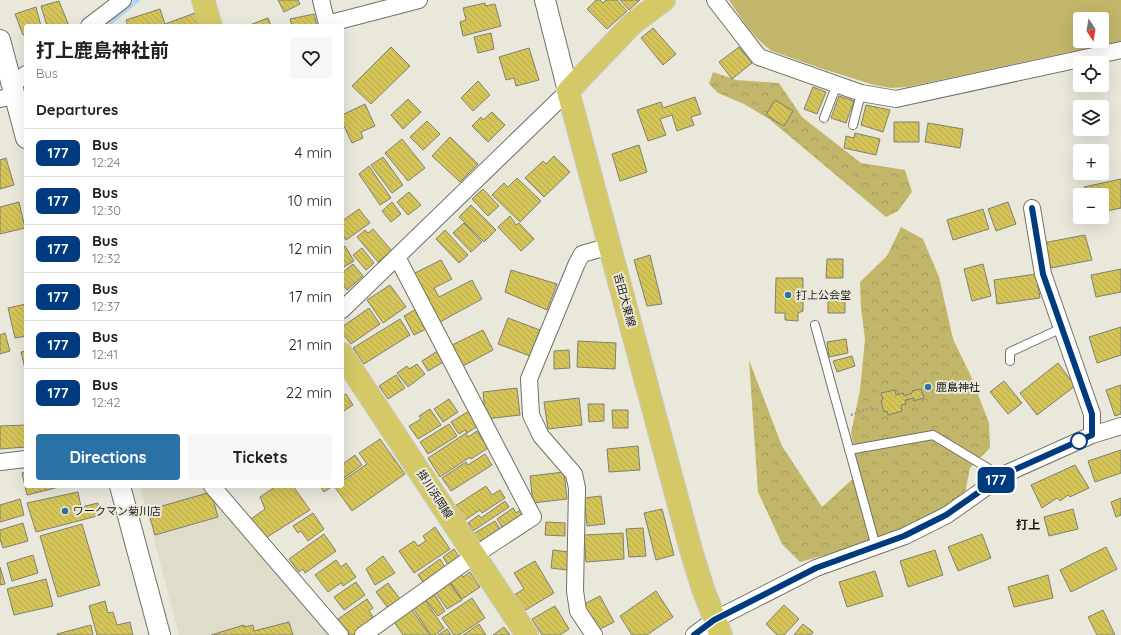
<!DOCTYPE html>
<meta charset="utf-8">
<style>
body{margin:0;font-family:Quicksand,"Noto Sans JP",sans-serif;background:#f6f6f6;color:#202124;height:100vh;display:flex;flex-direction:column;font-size:15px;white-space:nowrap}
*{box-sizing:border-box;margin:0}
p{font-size:13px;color:#757577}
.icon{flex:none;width:22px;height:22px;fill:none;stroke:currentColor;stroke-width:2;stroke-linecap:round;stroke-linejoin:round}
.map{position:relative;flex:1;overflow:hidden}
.sheet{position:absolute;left:24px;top:24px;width:320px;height:464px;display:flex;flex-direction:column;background:#fff;border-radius:4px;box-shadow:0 4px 16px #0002}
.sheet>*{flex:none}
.badge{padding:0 8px;border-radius:6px;font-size:14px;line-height:26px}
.needle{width:26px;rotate:168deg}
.controls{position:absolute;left:1073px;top:12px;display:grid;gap:8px}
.controls a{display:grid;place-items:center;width:36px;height:36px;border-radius:4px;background:#fff;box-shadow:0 4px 16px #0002;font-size:20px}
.map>.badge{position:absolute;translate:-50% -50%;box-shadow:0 0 0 2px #fff}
h2{padding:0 12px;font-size:15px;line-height:36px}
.round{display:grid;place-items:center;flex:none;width:42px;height:42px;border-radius:4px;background:#f6f6f6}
.summary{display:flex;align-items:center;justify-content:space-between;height:68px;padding:0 12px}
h1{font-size:19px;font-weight:700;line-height:30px}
.cta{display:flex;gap:8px;margin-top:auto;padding:8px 12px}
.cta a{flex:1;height:46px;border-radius:4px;background:#2a71a5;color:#fff;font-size:16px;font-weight:700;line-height:46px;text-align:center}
.cta a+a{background:#f6f6f6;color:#202124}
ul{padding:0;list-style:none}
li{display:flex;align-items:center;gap:12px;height:48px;padding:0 12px;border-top:1px solid #e0e0e0}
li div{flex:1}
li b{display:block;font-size:15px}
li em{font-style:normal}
li .badge{min-width:44px;font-weight:700;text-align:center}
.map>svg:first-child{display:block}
.built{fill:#dfddc9}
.forest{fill:url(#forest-crowns)}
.park{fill:#c1b669;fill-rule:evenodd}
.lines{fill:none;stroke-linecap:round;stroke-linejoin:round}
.stream{stroke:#b4d4f0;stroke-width:5.5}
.building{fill:url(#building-back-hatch);stroke:#807f73}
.service-casing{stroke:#727166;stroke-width:10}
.minor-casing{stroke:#727166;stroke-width:18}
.tertiary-casing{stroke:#727166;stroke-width:22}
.primary-casing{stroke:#c8c8c7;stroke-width:24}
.path{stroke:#9c9b91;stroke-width:2.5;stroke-dasharray:2 2;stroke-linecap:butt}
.service{stroke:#fff;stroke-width:8}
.minor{stroke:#fff;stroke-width:16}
.tertiary{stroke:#fff;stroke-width:20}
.primary{stroke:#d4c966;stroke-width:22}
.line-casing{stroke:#fff;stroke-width:9}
.line{stroke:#003b80;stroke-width:6}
.poi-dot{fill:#2a71a5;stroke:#eae8db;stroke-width:1.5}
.stop-dot{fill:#fff;stroke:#003b80;stroke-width:2}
.labels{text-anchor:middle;stroke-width:4;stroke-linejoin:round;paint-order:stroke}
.poi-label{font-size:11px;fill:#1a1915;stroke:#eae8db;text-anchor:start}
.street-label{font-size:11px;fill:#1a1915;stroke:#eae8db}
.neighbourhood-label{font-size:12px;font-weight:bold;fill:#1a1915;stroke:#eae8db}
</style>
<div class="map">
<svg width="1121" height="635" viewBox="0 0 1121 635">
<defs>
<pattern id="forest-crowns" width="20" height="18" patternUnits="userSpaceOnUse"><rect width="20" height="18" fill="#c1b669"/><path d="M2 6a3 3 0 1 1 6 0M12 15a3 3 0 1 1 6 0" fill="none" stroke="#a59c5a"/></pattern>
<pattern id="building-back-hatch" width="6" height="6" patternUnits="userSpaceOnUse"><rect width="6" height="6" fill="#d5c559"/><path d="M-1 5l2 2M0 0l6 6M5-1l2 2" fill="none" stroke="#b6a94d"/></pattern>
</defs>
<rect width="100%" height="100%" fill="#eae8db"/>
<!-- built -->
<path class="built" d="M140,486H205L335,635H179Z"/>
<!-- forest -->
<path class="forest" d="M713,72L736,80L779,83L802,117L861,163L905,170L912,192L898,211L886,217L769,119L744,104L718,93L709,84Z
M901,227L923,239L939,277L953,339L970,374L989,423L990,448L970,468L963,503L925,527L800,562L782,544L758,492L749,360L782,446L822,507L858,474L851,433L860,390L865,339L861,308L860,282L887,256Z"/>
<!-- park -->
<path class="park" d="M729,0H1121V41L921,84L907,87L891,88L874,85L823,69L772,51C754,39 741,18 729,0ZM1080,19H1102V41H1080Z"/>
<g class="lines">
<!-- stream -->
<path class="stream" d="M105,26L137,0"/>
</g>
<!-- building -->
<path class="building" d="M278,0H298L300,4L284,12Z
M596,0H600L603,3L606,0H617L627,11L607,29L587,9Z
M620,0H640L629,10Z
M59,1L69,26H47L41,6Z
M485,3V6L495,4L501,26L463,36L460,22L466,20L463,8Z
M36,7L41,26H26V34L23,35L15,14Z
M160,9L165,24L195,13L199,25L128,26L126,20Z
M314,14L317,26H292L290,19Z
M268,18L271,26H247Z
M653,28L676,54L663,65L641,38Z
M491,33L494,49L478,53L474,37Z
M391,47L410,66L371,104L352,86Z
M739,47L752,63L732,79L719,62Z
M529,48L539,80L516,86L514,78L506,80L499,57Z
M478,81L490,95L473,111L461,98Z
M813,87L826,92L817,114L804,109Z
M839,96L854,101L846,123L831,118Z
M695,97L701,114L691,117L694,125L677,131L672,115L660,119L666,135L648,141L637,110L661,102L663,108Z
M408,99L421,112L403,129L391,115Z
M775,100L793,111L784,126L766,115Z
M365,104L375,126L361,132L363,138L352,143L342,122V115Z
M866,105L890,110L883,132L861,125Z
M492,112L505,125L488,142L472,126L481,117L483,120Z
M427,121L440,134L423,150L410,137Z
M894,122H919V142H894Z
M928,123L963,129L960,148L925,142Z
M855,133L880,139L876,155L844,148L846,136L854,138Z
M450,137L478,164L460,182L432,156Z
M402,139L425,168L408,181L385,153Z
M639,145L647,172L620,181L612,154Z
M554,156L570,172L544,197L525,178L543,161L546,164Z
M383,157L403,185L392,193L371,165Z
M6,158L14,185L0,189V160Z
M369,166L391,198L380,205L359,174Z
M517,178L541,201L520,222L492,195L504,183L508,187Z
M1121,179V208L1102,212V195H1086L1084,187Z
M483,189L499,206L488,216L472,199Z
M409,192L421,205L408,215L397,202Z
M19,202L25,228L0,234V207Z
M392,202L401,214L391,222L382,211Z
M1008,202L1016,224L996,231L988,209Z
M471,205L496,230L484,242L459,217Z
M359,209L370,223L346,240L342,235V221Z
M983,209L989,229L953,240L947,220Z
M510,216L516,225L519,223L534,239L521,251L498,227Z
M464,223L482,242L471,252L453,233Z
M373,229L392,251L378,262L357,237L365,230L368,233Z
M445,230L468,255L459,263L436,239Z
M1085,235L1092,260L1051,268L1043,243Z
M345,246L354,261L342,268V248Z
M362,248L374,263L366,270L353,255Z
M650,255L662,304L647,306L634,260Z
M827,259H843V278H826Z
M441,260L452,279L434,288L439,297L472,280L482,299L438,323L413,274Z
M353,264L363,276L347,290L342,284V273Z
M983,264L991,296L972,301L964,269Z
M1121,269V292L1096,297L1091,275Z
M511,270L557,284L547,310L505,292Z
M1036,274L1040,298L997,304L994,280Z
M776,278H803V311L798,313V321L785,320V313H775Z
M390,285L406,307L383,323L367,300Z
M828,298H845V313H828Z
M26,304V336L15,338L8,308Z
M369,308L380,324L351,344L342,333V327Z
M418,308L428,328L414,335L404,316Z
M508,318L540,330L530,356L498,344Z
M400,319L410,335L364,364L353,348Z
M1121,327V355L1097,363L1089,337Z
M483,330L493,350L463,366L452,345Z
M5,333L10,351L0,354V335Z
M846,339L848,353L829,357L827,342Z
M578,341L616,343L615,369L577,367Z
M439,350L445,361L428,371L422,361Z
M569,350L570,368L554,369V351Z
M26,351V373L21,352Z
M852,356L855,366L837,372L833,361Z
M1058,363L1075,386L1037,415L1020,393Z
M417,364L425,374L408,387L397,373L407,366L409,369Z
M396,375L405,388L388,399L379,386Z
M1004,381L1022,403L1008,414L990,392Z
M1121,385V414L1115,416L1106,390Z
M517,388L520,415L486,419L483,392Z
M921,389L924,398L913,401L914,398L905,400L906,404L901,405L902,411L888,415L887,411L884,412L881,401L883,400L881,393L895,390L896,395L903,393L904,396L912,393V391Z
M346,394L353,405L342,412V396Z
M579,398L582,425L548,429L544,402Z
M449,399L458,412L443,422L434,409Z
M588,404H604V421L589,422Z
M430,409L441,425L418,439L409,426L421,419L419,416Z
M612,410H628V428H613Z
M469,411L478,426L467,433L465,430L459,434L451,422Z
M449,424L457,436L428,454L420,442Z
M26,425V447L0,449V426Z
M477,431L488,448L471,459L470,457L440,477L428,458L466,433L468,437Z
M380,439L405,474L352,511L334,486H342V481L367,464L359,453Z
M638,446L640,470L609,472L607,449Z
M1121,450V473L1095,482L1088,461Z
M485,454L492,465L451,491L442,478L466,462L468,465Z
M355,455L362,465L342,479V463L343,464Z
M1075,465L1089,488L1070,497L1068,495L1060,501L1057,498L1042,508L1031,485Z
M26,472V486L59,487L27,495L22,473Z
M564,472L567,499L533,503L530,476Z
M276,486H293L310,510L264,539L251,519L265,509L260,497Z
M320,486H333L324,492Z
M486,486L492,495L500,490L505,498L482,513L480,510L465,520L455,506Z
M78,492L81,507L98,503L101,515L36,532L27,503Z
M211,492L218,517L155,535L148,510Z
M601,496L605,524L587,526L584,498Z
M1121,498V515L1116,517L1111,502Z
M20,499L24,515L0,522V505Z
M505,501L509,507L473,531L468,523L479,515L481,518Z
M513,508L516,513L520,510L525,516L503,529L497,519Z
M662,509L674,555L656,560L644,513Z
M1073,509L1078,529L1049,536L1044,517Z
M313,513L324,529L308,541L301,531L298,533L293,526Z
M495,521L501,531L479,544L473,534Z
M546,522L565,523V536L545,535Z
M23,523L28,541L3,548L0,539V530Z
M82,524L100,585L58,597L40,536Z
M435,527L450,549L414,573L399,551L414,541L418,546L426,541L423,536Z
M643,528L646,556L629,557L626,529Z
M623,533L624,559L586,562L584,535Z
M324,534L336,551L305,573L303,569L299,572L289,559Z
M982,534L991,558L958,571L948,547Z
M1106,547L1117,569L1071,592L1060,570Z
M454,549L459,557L448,565L443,557Z
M553,550L569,552L567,570L551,568Z
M935,550L943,575L908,587L900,561Z
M33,555L38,573L12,581L7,563Z
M383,556L395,573L375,585L366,569Z
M440,559L445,567L423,582L418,575Z
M336,560L341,567L346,563L356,577L343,586L341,583L328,592L315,575Z
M535,561L554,593L524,611L514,595L524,589L514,573Z
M0,567L5,584L0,585Z
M875,571L883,596L847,607L839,582Z
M470,572L480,587L462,599L450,582L461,574L463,577Z
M1048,575L1053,598L1014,607L1008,587Z
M46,579L53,606L14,615L7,589Z
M448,581L462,600L447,609L436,593Z
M356,582L365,595L344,610L334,597Z
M388,583L400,599L388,608L376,592Z
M656,591L673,617L647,635H632L620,616Z
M435,595L445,611L438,616L426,600Z
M600,596L614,622L596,631L582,605Z
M472,598L485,618L459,635H454L442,618Z
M367,599L373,608L369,611L376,621L355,635H350L338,619Z
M424,599L444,628L435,635H431L412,607Z
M105,601L108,613L113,612L117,625L130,622L133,635H97L89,606Z
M784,605L799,619L784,635H777L766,624Z
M555,606L569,629L560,635H542L532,619Z
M411,609L430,635H403L394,622Z
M1103,610L1115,635H1097L1088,617Z
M289,622L293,635H211L244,625V627L253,625L254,631Z
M479,624L486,635H463Z
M803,624L813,632L811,635H794Z
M91,625L93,635H57V634Z
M504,627L510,635H493Z
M447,629L451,635H438Z"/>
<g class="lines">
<defs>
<path id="service" d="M824,118L837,84
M853,125L861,93
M815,325L876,547
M1010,361V352L1062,328
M849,450L933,435L1001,476"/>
<path id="minor" d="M321,0L327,24L419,0
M715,0L759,57L861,93L896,99L1121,50
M89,26L123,0
M12,85L26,74
M0,99L15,96
M1032,208L1043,274L1092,414V435
M342,310L568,91
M0,462L26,459
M212,486L340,635
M363,635L475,555L533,517L397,257
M594,635L578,611L575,591L577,488L574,474L541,436L531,415L529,379L577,263L582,254L610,246
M694,635L714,620L816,568L905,536L947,515L1005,474L1092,435L1121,426"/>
<path id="tertiary" d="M545,0L568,91
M0,40L26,138
M120,486L160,635"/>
<path id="primary" d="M203,0L211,26
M664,0L632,24L568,91L691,550L703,589L721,635
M342,354L527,635"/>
</defs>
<!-- service casing -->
<use href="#service" class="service-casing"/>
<!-- minor casing -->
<use href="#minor" class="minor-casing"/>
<!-- tertiary casing -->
<use href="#tertiary" class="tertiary-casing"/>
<!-- primary casing -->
<use href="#primary" class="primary-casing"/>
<!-- path -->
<path class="path" d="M851,415L873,407"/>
<!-- service -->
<use href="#service" class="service"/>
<!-- minor -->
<use href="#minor" class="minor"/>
<!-- tertiary -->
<use href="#tertiary" class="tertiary"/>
<!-- primary -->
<use href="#primary" class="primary"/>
</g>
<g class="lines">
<defs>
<path id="line" d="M694,635L714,620L816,568L904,536L946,515L1005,474L1092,435V414L1043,274L1032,208"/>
</defs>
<!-- line casing -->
<use href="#line" class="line-casing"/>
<!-- line -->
<use href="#line" class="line"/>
</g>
<!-- markers -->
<g class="poi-dot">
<circle cx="788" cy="295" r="4"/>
<circle cx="928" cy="387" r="4"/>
<circle cx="65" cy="511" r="4"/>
</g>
<circle class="stop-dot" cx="1079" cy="441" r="8"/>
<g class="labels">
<!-- poi labels -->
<g class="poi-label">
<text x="796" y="299">打上公会堂</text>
<text x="936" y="391">鹿島神社</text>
<text x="73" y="515">ワークマン菊川店</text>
</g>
<!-- street labels -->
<g class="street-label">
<text transform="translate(625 300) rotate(75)" y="4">吉田大東線</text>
<text transform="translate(435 494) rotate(57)" y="4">掛川浜岡線</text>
</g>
<!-- neighbourhood labels -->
<g class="neighbourhood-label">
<text x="1028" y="529">打上</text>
</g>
</g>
</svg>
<div class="controls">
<a><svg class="needle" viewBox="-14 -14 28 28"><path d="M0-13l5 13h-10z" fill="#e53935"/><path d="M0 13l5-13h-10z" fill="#757577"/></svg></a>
<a><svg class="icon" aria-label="locate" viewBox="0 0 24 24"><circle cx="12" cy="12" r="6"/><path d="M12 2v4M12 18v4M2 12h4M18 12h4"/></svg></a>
<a><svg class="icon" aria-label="layers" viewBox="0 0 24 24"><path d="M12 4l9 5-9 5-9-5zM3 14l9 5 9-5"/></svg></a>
<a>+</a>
<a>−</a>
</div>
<b class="badge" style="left:996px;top:480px;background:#003b80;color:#fff">177</b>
<section class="sheet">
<div class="summary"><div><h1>打上鹿島神社前</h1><p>Bus</p></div><a class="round"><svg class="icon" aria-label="heart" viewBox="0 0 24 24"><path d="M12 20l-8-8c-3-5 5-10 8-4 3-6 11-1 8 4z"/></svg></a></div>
<h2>Departures</h2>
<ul>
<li><span class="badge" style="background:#003b80;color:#fff">177</span><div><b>Bus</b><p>12:24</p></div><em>4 min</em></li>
<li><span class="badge" style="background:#003b80;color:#fff">177</span><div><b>Bus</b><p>12:30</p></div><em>10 min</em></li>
<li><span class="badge" style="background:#003b80;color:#fff">177</span><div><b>Bus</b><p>12:32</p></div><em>12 min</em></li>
<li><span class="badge" style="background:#003b80;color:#fff">177</span><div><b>Bus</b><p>12:37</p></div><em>17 min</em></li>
<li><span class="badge" style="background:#003b80;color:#fff">177</span><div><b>Bus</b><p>12:41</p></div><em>21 min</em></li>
<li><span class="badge" style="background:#003b80;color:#fff">177</span><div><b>Bus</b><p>12:42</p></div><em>22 min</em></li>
</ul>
<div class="cta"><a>Directions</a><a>Tickets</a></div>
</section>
</div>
